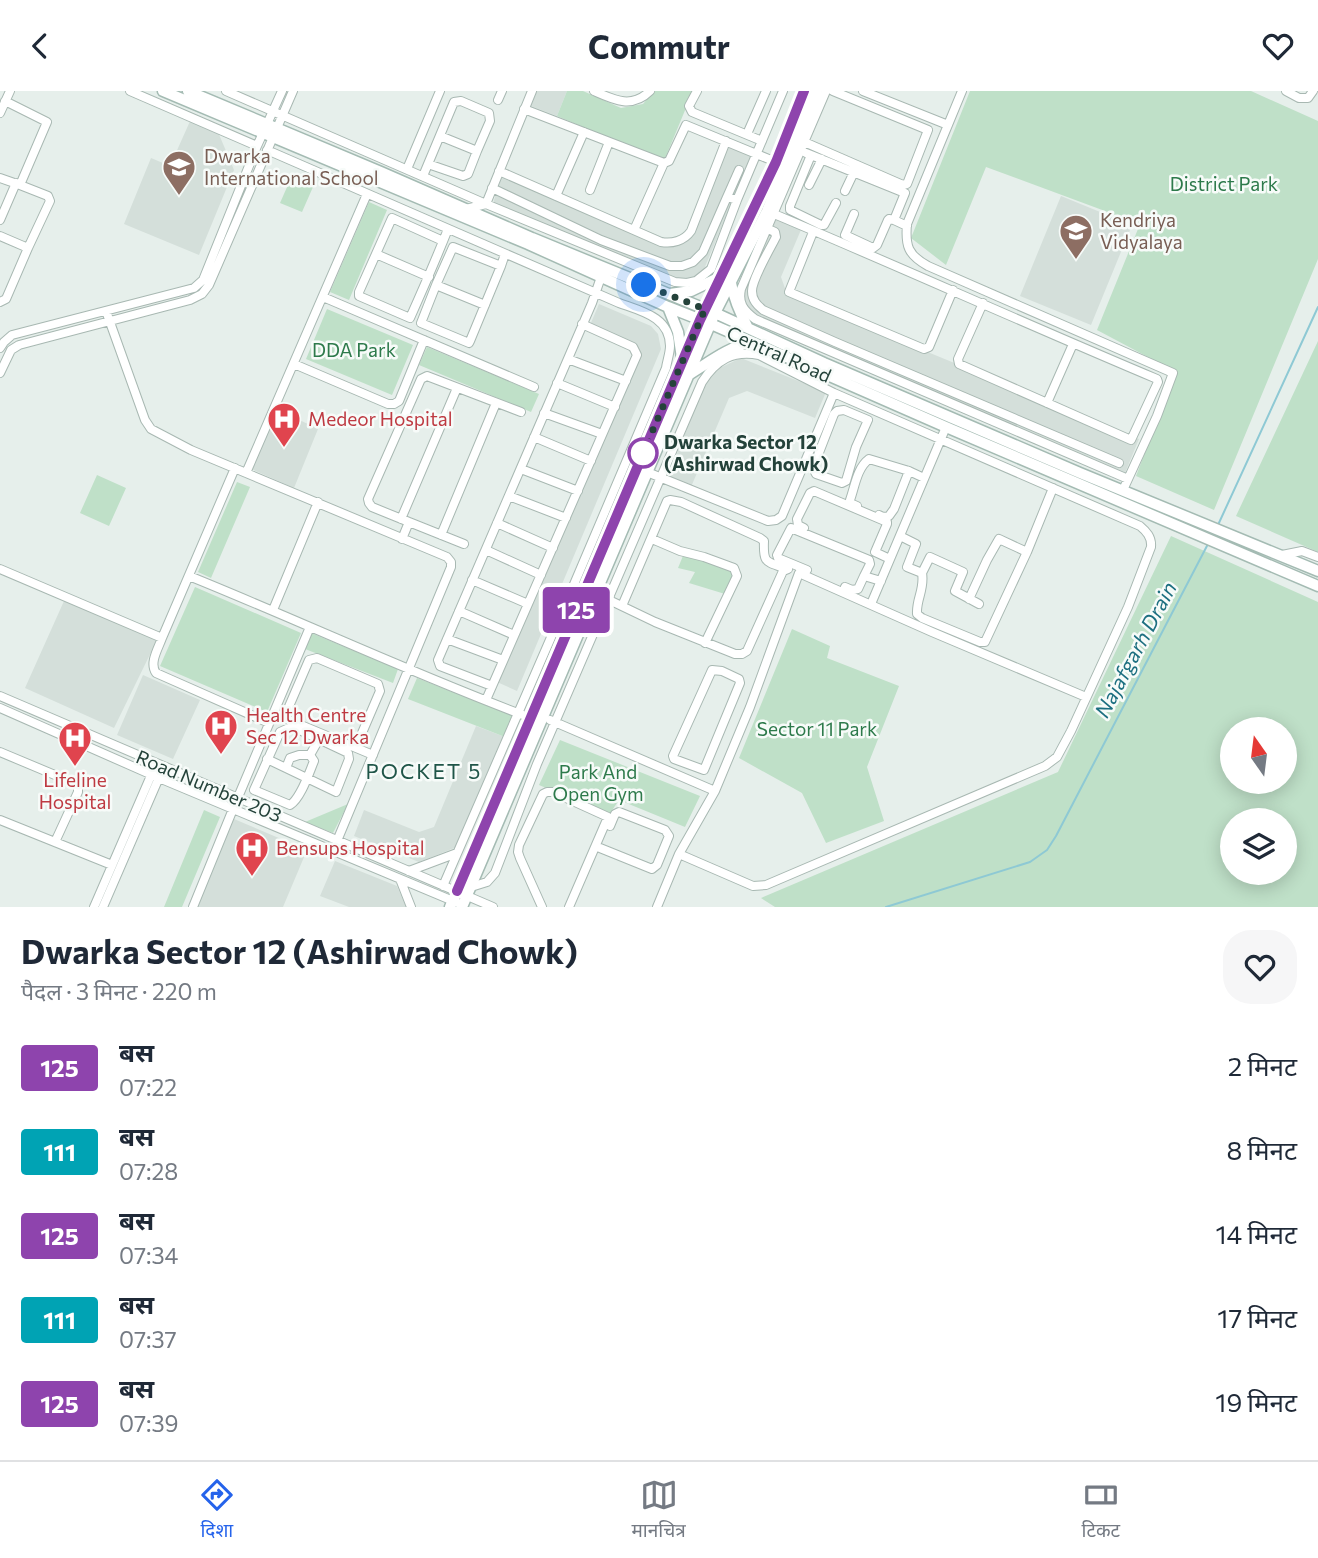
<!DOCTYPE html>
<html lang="hi">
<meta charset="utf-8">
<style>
body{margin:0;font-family:Commissioner,"Noto Sans Devanagari",sans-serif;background:#f6f6f7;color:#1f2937;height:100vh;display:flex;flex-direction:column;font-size:26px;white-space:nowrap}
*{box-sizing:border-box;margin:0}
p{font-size:23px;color:#747a83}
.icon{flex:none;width:38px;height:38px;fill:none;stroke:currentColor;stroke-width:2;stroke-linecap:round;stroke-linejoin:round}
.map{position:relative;height:816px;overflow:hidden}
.sheet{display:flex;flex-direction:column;background:#fff;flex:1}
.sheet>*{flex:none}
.badge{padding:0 14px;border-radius:5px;font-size:24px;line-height:46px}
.needle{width:46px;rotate:346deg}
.fabs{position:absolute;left:1220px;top:626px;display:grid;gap:14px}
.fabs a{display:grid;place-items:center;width:77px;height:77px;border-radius:50%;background:#fff;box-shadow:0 4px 18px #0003;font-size:35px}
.you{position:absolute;width:35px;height:35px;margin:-18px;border:5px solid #fff;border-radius:50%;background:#1a73e8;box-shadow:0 0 0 10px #1a73e833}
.map>.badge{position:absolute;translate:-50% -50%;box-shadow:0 0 0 4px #fff}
.round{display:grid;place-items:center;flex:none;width:74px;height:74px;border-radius:28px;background:#f6f6f7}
.head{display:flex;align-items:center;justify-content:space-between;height:119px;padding:0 21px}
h1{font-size:33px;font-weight:700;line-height:52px}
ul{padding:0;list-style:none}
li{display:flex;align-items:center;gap:21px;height:84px;padding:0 21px}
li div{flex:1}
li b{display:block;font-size:26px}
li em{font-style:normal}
li .badge{min-width:77px;font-weight:700;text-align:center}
header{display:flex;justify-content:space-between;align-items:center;height:91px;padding:0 21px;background:#fff;font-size:32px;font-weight:700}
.tab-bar{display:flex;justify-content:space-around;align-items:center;height:98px;border-top:2px solid #e0e1e3;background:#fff;font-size:19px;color:#747a83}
.tab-bar a{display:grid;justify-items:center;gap:4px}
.tab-bar .selected{color:#2563eb}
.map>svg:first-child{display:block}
.built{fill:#d4dfda}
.green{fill:#bfe0c8;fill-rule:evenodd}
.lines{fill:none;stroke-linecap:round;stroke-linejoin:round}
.stream{stroke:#8ec9d4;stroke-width:2}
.street-casing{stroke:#a8b8b2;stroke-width:10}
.secondary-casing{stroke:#a4bbb3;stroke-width:13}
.street{stroke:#fff;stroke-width:8}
.secondary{stroke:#fff;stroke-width:10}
.line-casing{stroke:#fff;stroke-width:16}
.line{stroke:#8e44ad;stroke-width:10}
.walk{stroke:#24423a;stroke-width:7;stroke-dasharray:0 12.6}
.stop-dot{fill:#fff;stroke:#8e44ad;stroke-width:3.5}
.labels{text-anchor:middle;stroke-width:5;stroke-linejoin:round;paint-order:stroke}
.education-label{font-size:19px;fill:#785e54;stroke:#f7fbf9;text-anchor:start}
.park-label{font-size:19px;fill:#2d7a4b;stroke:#f7fbf9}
.street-label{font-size:19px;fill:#24423a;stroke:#f7fbf9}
.health-label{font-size:19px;fill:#be3a42;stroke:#f7fbf9;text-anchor:start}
.stop-label{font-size:19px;font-weight:bold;fill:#24423a;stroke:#f7fbf9;text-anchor:start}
.water-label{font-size:21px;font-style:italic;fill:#1c6f80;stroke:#f7fbf9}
.neighbourhood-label{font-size:21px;letter-spacing:2px;fill:#1f5548;stroke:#f7fbf9}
</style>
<header><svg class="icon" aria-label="back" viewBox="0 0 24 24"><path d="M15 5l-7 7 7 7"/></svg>Commutr<svg class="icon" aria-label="heart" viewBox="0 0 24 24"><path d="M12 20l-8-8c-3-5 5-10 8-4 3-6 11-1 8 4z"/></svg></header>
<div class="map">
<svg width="1318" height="816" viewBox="0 0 1318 816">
<rect width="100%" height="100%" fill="#e6efeb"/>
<!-- built -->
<path class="built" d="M537,0H567L557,25L531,15Z
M191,28L218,41L234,79L199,164L124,133L151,67L170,75Z
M726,51L752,63L702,183L689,189L668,186L493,112L504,79L667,148L689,141Z
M1061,105L1132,134L1091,234L1020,205Z
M775,122L803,134L781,186L787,203L1139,348L1125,382L746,225L739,205Z
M599,213L651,235L658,243L661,258L517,600L497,591L638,265L632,253L590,234Z
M741,267L826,301L815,327L747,300L729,307L688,403L665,393L709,282Z
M275,317L318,338L294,397L249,377Z
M64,510L157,549L114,637L25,597Z
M143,584L200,609L173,668L117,644Z
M476,635L505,646L457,756L419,771L354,745L364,719L419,741L434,736Z
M234,728L307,759L283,816H197Z
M335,770L397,795L406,816H349L320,805Z"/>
<!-- green -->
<path class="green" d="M567,0H583L621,17L643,13L654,0H693L664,70L557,25Z
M970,0H1251L1318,30V168L1214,419L1136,385L1176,281L1097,239L1140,133L986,76L946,174L911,147Z
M291,87L313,96L302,121L280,112Z
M369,111L387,119L349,209L330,201Z
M327,218L413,254L392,304L306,268Z
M1318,250V461L1236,425Z
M427,256L539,303L531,321L419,274Z
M97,384L126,397L109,435L80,422Z
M237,391L250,396L211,487L198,481Z
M1171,445L1318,511V816H775L761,807L1058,681ZM1232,639H1284V691H1232ZM1232,730H1284V782H1232Z
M685,460L708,464L738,476L725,503L689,492L695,481L678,477Z
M195,496L301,542L267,621L160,575Z
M792,538L830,555L827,567L899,595L867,676L884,730L826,752L802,702L739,667Z
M311,542L398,578L393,592L305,558Z
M417,587L513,625L505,646L408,608Z
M560,649L700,705L685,736L619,709L609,724L539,694Z
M348,713L333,742L305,731Z
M204,719L220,726L182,816H164Z"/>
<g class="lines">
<!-- stream -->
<path class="stream" d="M1218,434L1318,216
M886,816L1030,771L1047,759L1056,745L1209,451"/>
<defs>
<path id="street" d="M130,0L257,55
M226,0L486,113L675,191L687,192L696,190L711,178L737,109L783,0
M594,0C614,9 632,18 650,0
M697,0L689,15L692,21L762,50
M826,0L741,198C738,212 743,219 755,228L1128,388
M863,0L948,34
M962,0L907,133C905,155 908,164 928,175L1173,282L1157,325L1123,399
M1286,0L1299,7H1308L1313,0
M498,9L502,0
M5,10L47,31L20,94L48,105L50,110L28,157
M524,18L664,72L669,70L686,34L776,71
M0,22L10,0
M747,43L766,0
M802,50L903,94L907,93L928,39L833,0
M267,59L619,212C641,220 670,226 670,255C670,262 667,270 666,277L572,498L443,795
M806,62L811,64L790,115V119L821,134H824L836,112
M811,64L905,102L894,129L907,135
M428,73L463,85L468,83L477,60L440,45
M407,78L440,0
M499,80L661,151C672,153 684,150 691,140L726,50
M423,85L454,11L461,10L489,22L490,30L477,60
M0,87L20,94
M809,94L822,68
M492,97L601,149L670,175H682L693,171L703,161L727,106L737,109
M590,99L609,51
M845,100L854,81
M556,105L584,41
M727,106L739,79
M466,118L486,113L532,0
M767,120C898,175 1026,233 1157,288L1158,291L1131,349L959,273L958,268L983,212
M854,123L845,144L873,157L877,154L888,129L889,128L894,129
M0,129L16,92
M766,137L775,141L776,146C770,158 752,188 752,200C752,209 757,214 763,219L835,251L1119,372
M634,139L664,72
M813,141L789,201L924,258L929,256L953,199
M0,145L28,157L6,208L0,211
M443,150L392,127L359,201V205L410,227C423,198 436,168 448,138
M376,163L429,186
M501,175L453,156L436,194L421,232L469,252L470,250L501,175L505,163
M436,194L485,214
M323,206L534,296
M106,220L145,329L151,338L191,359L447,466L451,471V476L337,750
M0,257L4,251L12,244L194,197L203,189L257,55L282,0
M568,268L626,290
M294,273L388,313H394L399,310L424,249
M0,282L11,259L19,254L190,209L202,203L209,194L293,0
M557,292L615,316
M1047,312L1073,253
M844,319L868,329L856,356L846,390L842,392L816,383L813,377L834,323L837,320Z
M544,322L602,343
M534,346L591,370
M235,377L162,547C158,558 149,572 156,582L269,632
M521,378L578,400
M647,381L768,430L776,429L782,425L834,302
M246,382L367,103
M509,405L566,427
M857,415L850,412V409C855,395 857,377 869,368L909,380L924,387
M879,424L883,426L889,425L894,418L909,380
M401,428L457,297
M409,431L464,453
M497,432L553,457
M804,437L798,434L797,428L810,402L814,400L887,431V433L875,461L890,468
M441,444L496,312
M900,445L916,453L907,476L922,482L930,466L963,481L955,500L979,513
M402,448L409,431L372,416L369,412L368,408L421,288L427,285L521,321
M652,448L680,460L704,466L734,477L737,485L705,552
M486,459L541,484
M1282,464L1302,460L1318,466
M0,478L162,547
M807,479L778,467L777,464L791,437L869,469L870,473L864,485L881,490
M922,482C925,498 916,508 917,523L922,527L980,551H985L1027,461L1053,397
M189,485C303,531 415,584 531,627
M472,489L528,513
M845,496L852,499L858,498L864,485
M607,508L655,531L735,563H742L747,560L783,480L788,478
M969,508L987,469L999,448L1027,461
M871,513L946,336
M622,515L667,410L670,409L681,411L760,447L764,450C763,473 766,470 786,478
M273,519L318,411
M459,520L514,544
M447,548L503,569
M712,579L722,580L739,588L740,592L704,679L674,668L673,665Z
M492,595L440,575L438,569L592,212L601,186
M0,605L493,816
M486,609L637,264L633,256L582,233
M0,617L159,687L458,812
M274,622L284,627L309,569L317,567L378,593L380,600L356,656
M284,627L373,664
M550,629L715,700
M0,661L74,692L78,696V701L55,751
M267,668L336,701L349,668L348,662L295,637H289L280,641L254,699L290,714C301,707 309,682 314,670L310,664
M286,677L290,667L299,664H310L319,648
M0,729L112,774
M600,757L652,778L657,774L669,745L665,739L619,721L615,723L610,735
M409,780L457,762
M400,788L411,816
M471,796L487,791L495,782L537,673L702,291C716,269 733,259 759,264L834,302L1140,435C1146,440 1152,446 1151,456L1128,516L1071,640L1057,666L1045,675L766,794L753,795L679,763
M94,816L156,673
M103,816L161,682
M193,816L233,718L310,536
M542,816L520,767L518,761L519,754L543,703L547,701H553L608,726L569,816
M657,816L679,763L715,700L750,616L799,482L932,541L1086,606"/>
<path id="secondary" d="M163,0L528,153L668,216L711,233L946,336L1318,495
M188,0L381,81L532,147L715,222L824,272L1080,382L1318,480
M731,192C734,209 740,222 748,237
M670,203L691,200L720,186
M668,216L678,241L682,267
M690,283C711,270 729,256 752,251
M450,816L700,229L776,71L804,0
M462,816L715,222L767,120L817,0"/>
</defs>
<!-- street casing -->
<use href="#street" class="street-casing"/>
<!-- secondary casing -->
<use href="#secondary" class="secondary-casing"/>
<!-- street -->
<use href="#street" class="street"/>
<!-- secondary -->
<use href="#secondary" class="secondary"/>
</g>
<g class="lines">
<defs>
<path id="line" d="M457,800L700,229L776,71L804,0"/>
</defs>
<!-- line casing -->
<use href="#line" class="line-casing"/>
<!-- line -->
<use href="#line" class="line"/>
<!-- walk -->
<path class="walk" d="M643,362L705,218L644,194"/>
</g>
<!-- icons -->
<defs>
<symbol id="school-pin" viewBox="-11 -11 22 30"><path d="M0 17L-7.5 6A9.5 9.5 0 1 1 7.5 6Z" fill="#8d6e63" stroke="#f7fbf9"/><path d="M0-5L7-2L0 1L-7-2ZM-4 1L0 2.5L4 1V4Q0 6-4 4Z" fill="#fff"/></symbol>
<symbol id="hospital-pin" viewBox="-11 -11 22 30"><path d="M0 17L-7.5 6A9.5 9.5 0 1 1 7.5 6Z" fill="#e0444e" stroke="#f7fbf9"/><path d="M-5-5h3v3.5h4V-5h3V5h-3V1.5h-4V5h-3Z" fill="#fff"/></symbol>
</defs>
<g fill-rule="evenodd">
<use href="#school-pin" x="160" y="57" width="38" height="52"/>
<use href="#school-pin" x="1057" y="121" width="38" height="52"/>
<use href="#hospital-pin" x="265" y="309" width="38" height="52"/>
<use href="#hospital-pin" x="202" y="616" width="38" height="52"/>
<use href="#hospital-pin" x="56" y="628" width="38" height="52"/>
<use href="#hospital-pin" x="233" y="738" width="38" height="52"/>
</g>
<!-- markers -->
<circle class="stop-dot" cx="643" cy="362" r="14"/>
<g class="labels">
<!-- education labels -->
<g class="education-label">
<text x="204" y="72">Dwarka<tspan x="204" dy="22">International School</tspan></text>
<text x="1100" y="136">Kendriya<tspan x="1100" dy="22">Vidyalaya</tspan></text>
</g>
<!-- park labels -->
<g class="park-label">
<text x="1224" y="100">District Park</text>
<text x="354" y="266">DDA Park</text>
<text x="817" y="645">Sector 11 Park</text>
<text x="598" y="688">Park And<tspan x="598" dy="22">Open Gym</tspan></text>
</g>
<!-- street labels -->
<g class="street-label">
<text transform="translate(779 263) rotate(24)" y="7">Central Road</text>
<text transform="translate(209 695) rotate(23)" y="7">Road Number 203</text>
</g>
<!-- health labels -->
<g class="health-label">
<text x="308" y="335">Medeor Hospital</text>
<text x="246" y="631">Health Centre<tspan x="246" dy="22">Sec 12 Dwarka</tspan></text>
<text x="75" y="696" text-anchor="middle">Lifeline<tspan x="75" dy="22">Hospital</tspan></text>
<text x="276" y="764">Bensups Hospital</text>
</g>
<!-- stop labels -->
<g class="stop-label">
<text x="664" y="358">Dwarka Sector 12<tspan x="664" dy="22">(Ashirwad Chowk)</tspan></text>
</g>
<!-- water labels -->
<g class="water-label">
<text transform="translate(1136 559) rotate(-62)" y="7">Najafgarh Drain</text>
</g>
<!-- neighbourhood labels -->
<g class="neighbourhood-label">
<text x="424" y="688">POCKET 5</text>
</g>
</g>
</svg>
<div class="fabs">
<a><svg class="needle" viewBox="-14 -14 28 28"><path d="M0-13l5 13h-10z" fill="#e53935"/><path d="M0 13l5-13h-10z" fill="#747a83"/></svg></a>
<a><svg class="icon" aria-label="layers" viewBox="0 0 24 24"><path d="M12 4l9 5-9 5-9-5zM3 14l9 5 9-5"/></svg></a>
</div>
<div class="you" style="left:644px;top:194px"></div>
<b class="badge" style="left:576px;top:519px;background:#8e44ad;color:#fff">125</b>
</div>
<section class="sheet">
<div class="head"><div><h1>Dwarka Sector 12 (Ashirwad Chowk)</h1><p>पैदल · 3 मिनट · 220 m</p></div><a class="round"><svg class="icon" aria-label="heart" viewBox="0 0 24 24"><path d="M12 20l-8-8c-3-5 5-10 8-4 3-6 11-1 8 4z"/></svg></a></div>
<ul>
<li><span class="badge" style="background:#8e44ad;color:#fff">125</span><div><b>बस</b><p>07:22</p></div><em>2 मिनट</em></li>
<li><span class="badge" style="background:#00a3b4;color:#fff">111</span><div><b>बस</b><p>07:28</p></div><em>8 मिनट</em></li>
<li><span class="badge" style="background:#8e44ad;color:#fff">125</span><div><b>बस</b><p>07:34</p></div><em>14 मिनट</em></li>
<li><span class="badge" style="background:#00a3b4;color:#fff">111</span><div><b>बस</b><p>07:37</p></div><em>17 मिनट</em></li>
<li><span class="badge" style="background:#8e44ad;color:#fff">125</span><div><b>बस</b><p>07:39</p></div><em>19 मिनट</em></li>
</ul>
</section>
<nav class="tab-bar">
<a class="selected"><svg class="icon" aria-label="directions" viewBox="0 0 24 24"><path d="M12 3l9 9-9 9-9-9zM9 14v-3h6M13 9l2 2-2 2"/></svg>दिशा</a>
<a><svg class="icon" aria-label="map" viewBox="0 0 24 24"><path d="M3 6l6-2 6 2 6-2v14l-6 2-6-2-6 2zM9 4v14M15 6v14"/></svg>मानचित्र</a>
<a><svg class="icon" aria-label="tickets" viewBox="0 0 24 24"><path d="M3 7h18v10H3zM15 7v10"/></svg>टिकट</a>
</nav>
